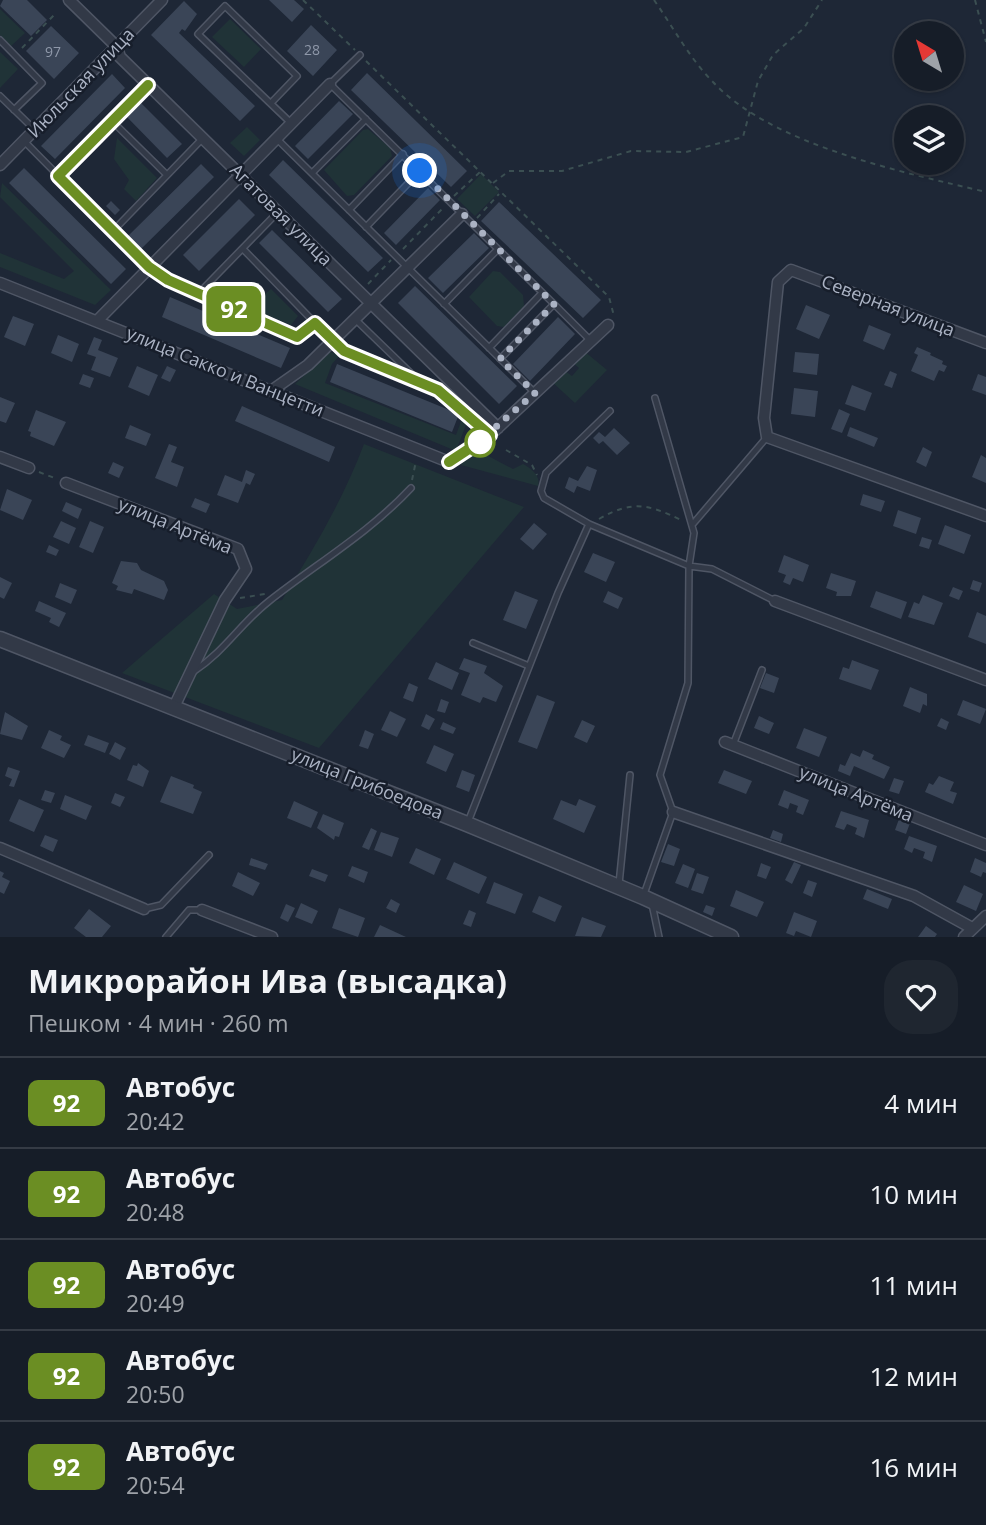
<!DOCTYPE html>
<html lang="ru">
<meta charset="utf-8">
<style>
body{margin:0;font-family:"Open Sans",sans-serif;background:#1f2630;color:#f1f3f6;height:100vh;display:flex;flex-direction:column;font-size:26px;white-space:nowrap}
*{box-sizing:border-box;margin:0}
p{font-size:23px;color:#9ea2a8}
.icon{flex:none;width:38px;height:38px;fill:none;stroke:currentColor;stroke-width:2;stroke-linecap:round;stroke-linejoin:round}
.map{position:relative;height:937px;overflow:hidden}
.side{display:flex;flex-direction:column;background:#161d28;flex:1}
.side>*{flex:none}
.badge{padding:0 14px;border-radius:10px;font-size:24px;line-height:46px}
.needle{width:46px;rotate:322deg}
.fabs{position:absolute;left:894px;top:21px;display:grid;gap:14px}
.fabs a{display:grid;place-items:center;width:70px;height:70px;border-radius:50%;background:#161d28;box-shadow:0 2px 5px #0004,0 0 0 2px #353b45;font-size:35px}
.you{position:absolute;width:35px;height:35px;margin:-18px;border:5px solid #fff;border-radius:50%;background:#1a73e8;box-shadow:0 0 0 10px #1a73e833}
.map>.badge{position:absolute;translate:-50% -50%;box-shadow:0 0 0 4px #fff}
.round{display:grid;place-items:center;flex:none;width:74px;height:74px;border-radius:28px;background:#1f2630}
.overview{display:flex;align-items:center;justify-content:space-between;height:119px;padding:0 28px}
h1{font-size:33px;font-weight:700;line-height:52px}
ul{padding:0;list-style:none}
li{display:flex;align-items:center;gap:21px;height:91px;padding:0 28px;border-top:2px solid #353b45}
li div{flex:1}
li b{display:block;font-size:26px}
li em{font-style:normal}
li .badge{min-width:77px;font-weight:700;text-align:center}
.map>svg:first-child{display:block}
.green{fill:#203337}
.building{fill:#3a4557}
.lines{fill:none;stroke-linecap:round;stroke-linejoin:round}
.service-casing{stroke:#4f5665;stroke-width:8}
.minor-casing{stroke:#4f5665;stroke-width:13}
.tertiary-casing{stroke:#4f5665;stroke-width:17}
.path{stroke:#3b4f52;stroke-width:2;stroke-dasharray:5 5;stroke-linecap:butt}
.service{stroke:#323947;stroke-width:5}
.minor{stroke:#323947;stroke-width:10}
.tertiary{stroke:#323947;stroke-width:14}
.line-casing{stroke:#fff;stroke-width:16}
.line{stroke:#6b8e23;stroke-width:10}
.walk{stroke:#abb3c4;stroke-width:7;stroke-dasharray:0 12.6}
.stop-dot{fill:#fff;stroke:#6b8e23;stroke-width:3.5}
.labels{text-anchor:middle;stroke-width:5;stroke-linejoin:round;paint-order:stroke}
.number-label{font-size:14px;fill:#8f98a9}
.street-label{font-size:18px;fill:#abb3c4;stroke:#171e2b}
</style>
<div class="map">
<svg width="986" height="937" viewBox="0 0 986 937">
<rect width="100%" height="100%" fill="#1e2736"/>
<!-- green -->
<path class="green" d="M0,9L25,33L11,46L0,35Z
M230,19L261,49L244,67L212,37Z
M0,52L18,69L0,88Z
M247,127L260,140L244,156L230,143Z
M368,129L390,148L392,156L354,195L347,196L324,170L363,130Z
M117,138L157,178L136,201L124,189L129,180L114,159Z
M481,174L499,192L475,216L457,199Z
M2,183L111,290L95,305L0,267V253L64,279L74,271L0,197Z
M493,271L500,272L523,295L524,306L504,327L497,326L469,297Z
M271,289L298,316L291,325L257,311L265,294Z
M584,351L607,370L575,403L552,382L565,371L572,376L579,368L572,362Z
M330,352L340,355L332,364L325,383L456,435L464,413L469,417L456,451L295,384Z
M364,444L524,507L319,748L122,673L214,594L237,609L282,600C313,550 343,500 364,444Z
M475,449L513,469L523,464C531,468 541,476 538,486L461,465L466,455Z"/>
<!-- building -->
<path class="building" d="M3,0H27L47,20L31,36L0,6Z
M269,0H294L304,9L292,22Z
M184,1L197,14L185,31L182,29L179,33L255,106L240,121L151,35Z
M311,25L337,50L313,76L287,51Z
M51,26L79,53L54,79L26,51Z
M367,73L467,171L451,187L351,90Z
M112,74L125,88L55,159L41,146Z
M139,101L182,144L167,158L125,115Z
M339,101L353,114L308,159L295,146Z
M283,160L383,258L368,272L269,175Z
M201,164L214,177L141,249L128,236Z
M24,168L126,269L111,284L9,183Z
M428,188L440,200L396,245L384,233Z
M239,199L255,215L199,271L183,255Z
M111,201L120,210L115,215L106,206Z
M499,202L601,300L583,318L481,221Z
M272,230L342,299L328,312L259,243Z
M474,233L489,248L443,293L428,278Z
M415,286L517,386L499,404L398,303Z
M170,297L290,348L281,368L162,317Z
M806,305L830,315L819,339L796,329Z
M13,316L34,324L25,346L4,337Z
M558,317L575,334L530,381L513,364Z
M869,325L891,334L884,350L863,341Z
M58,335L79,344L72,362L51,353Z
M94,337L102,340L98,350L118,358L110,377L91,370L96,357L87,354Z
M917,347L931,353L930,355L943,361L942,364L947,366L944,372L939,370L934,381L911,371L918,355L914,353Z
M795,352L819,354L817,375L793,372Z
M337,364L459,414L452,432L330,382Z
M137,366L158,375L149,396L128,387Z
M167,366L176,370L170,382L161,378Z
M890,371L897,374L892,388L884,385Z
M83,374L94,378L90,388L79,384Z
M978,374L986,377V395L972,390Z
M852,385L872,393L865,411L845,404Z
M794,388L818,391L815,417L791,414Z
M0,397L15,403L6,423L0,421Z
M242,406L335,447L329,462L235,421Z
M839,409L850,414L842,433L831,429Z
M36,410L66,422L54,446L30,436L31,432L28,431Z
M130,425L151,434L146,446L125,438Z
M850,427L878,438L874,447L847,436Z
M614,428L630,443L617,455L603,441L599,444L593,438L599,432L605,437Z
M169,444L177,447L171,462L184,467L177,487L155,478Z
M923,447L932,452L926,467L916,462Z
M981,455L986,458V483L972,477Z
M113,462L124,467L119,478L108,473Z
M587,466L597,470L590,491L577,486L574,493L565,488L569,477L578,481Z
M246,470L255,474L250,485L246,483L238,503L217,495L225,475L242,482Z
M7,489L32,500L23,520L0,510Z
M863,494L885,501L881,512L860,505Z
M195,498L210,504L206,513L191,507Z
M66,502L82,509L78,519L62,511Z
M898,510L921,518L916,534L893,526Z
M61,521L76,528L69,544L53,537Z
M90,521L104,527L93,553L79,547Z
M534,523L547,534L533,550L520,539Z
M945,525L971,535L964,554L938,544Z
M922,537L932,540L929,549L919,546Z
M49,545L59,550L56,556L46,552Z
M593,553L615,562L606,582L584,572Z
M784,555L809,565L803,582L793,578L790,585L783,582L786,575L778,572Z
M121,561L137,563L141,570L164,581L168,590L164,600L134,589L132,594L116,590L118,586L112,583Z
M831,573L856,581L851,596H836L837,592L826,588Z
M0,577L12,583L4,599L0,597Z
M973,580L982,583L979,592L970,589Z
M60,583L77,590L71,604L55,597Z
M953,587L963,591L959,600L949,596Z
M515,591L538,600L526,629L503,620Z
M608,591L623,598L618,609L603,602Z
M876,591L907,602L901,619L870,607Z
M923,595L943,603L934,625L908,617L914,602L919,604Z
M39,601L66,613L59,627L49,622L51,618L35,611Z
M977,612L986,616V644L968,637Z
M464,658L487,666L484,673L503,686L496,702L483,697L480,703L461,695L470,673L459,669Z
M852,660L879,670L871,690L839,679L843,667L849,669Z
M436,662L459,673L452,690L428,679Z
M766,673L779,678L774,693L760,688Z
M409,683L418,687L413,702L403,698Z
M910,687L927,694V706L923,704L920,713L903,706Z
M537,695L555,702L537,749L518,742Z
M441,699L449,702L445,713L437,711Z
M963,700L986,709L980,724L957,715Z
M390,711L406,719L397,737L381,730Z
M5,712L28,726L22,740L0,734Z
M426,714L435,719L429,730L421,726Z
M759,716L774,723L769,734L754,728Z
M941,718L949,722L946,730L937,726Z
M582,720L595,726L587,743L574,737Z
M443,722L456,728L453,734L440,729Z
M804,728L827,737L819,757L796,748Z
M49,730L62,736L60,740L71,745L64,758L41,748Z
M365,730L374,734L368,749L359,746Z
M88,735L109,743L105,753L84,745Z
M115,742L126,748L120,760L109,754Z
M434,745L454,754L446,772L426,763Z
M863,750L874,755L872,759L890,767L884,779L854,766L850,776L838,771L840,764L845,766L851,753L860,757Z
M138,763L149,771L143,787L127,780L133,765L137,766Z
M8,767L20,771L14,787L9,786L12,779L5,776Z
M462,770L475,775L469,792L456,787Z
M724,770L752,781L746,794L718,783Z
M171,776L194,785L193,788L202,792L193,814L160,802Z
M939,776L954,782L950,791L957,793L953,804L925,792L929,783L933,785Z
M894,778L904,781L899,794L889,791Z
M45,790L55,793L51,803L41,800Z
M784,790L809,800L803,815L796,812L798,806L790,803L788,809L778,805Z
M115,793L125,797L120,807L111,803Z
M65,795L92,806L86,820L60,809Z
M19,799L44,810L34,832L9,821Z
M579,799L596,806L584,833L553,819L561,800L576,806Z
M294,801L318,812L311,828L287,818Z
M841,811L869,820L864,838L855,834L857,828L847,824L844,830L835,827Z
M323,814L344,823L339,837L335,836L334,840L317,828Z
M899,819L910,823L906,834L895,830Z
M371,828L377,831L369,850L362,847Z
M773,830L783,834L781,842L770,838Z
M381,832L399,838L392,857L374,850Z
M45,835L58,840L53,852L40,846Z
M909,836L937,846L932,862L923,858L925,852L914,848L912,853L904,849Z
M668,844L680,849L674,866L661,862Z
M416,848L441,859L434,875L409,863Z
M251,858L268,864L265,870L249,865Z
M975,858L986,863V873L983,872L981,877L970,872Z
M454,862L487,877L479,894L446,879Z
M794,862L801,865L792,884L785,880Z
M761,863L771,867L766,879L757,876Z
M683,864L695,869L688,888L675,883Z
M352,866L368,872L364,883L348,876Z
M312,869L328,875L325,882L309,876Z
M0,871L4,873L2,877L10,881L4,894L0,892Z
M238,872L260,883L253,896L232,886Z
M697,873L709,877L703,894L691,890Z
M808,880L817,883L812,897L803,893Z
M494,882L523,894L515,914L486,903Z
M964,885L983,894L976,911L956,902Z
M867,889L892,899L888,909L863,899Z
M736,890L764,902L757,917L730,906Z
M539,896L562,906L555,922L532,912Z
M391,899L400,904L396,913L386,908Z
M301,903L318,911L312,924L295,917Z
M286,904L295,908L288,922L280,918Z
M706,905L715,908L712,916L703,912Z
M339,908L365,918L358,937L332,928Z
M89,909L111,926L102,937H86L74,928Z
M469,910L476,913L471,927L463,924Z
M794,912L817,921L811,937L796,931L794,936L786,933Z
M582,917L606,926L601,937L575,936Z
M380,925L406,937H374Z
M926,926L937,934L935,937H918Z"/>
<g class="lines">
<defs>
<path id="service" d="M0,40L42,83L14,110
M360,55L330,84L554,304L500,359
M0,96L35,130
M271,103L297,76L225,6L198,34L292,124
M112,121L167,175
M277,139L534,392
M24,141L149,267L168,280L297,337L315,323L344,351L438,390L490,435
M312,173L366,119
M58,176L148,84
M349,210L403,154
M366,227L420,171
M113,231L203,138
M243,249L315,323
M199,293L277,213
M444,304L498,249
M554,304L591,341
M355,319L418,380
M489,348L542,293
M589,524L689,566L712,569L775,601
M692,525L767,437
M473,643L529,666
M193,672C225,651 240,624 268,602C316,564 369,533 411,488
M733,745L762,670
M468,822L558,593L589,524L544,498L541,491L546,473L610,411
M619,884L630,775
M643,897L673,812L660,775L688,683L689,566L694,533L655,398
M652,904L659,937
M144,909L161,905L209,855
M166,937L189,910H202"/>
<path id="minor" d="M69,0L117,47L120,57L498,428
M0,165L162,0
M0,283L449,462L490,435L608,325
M97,321L330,84
M986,343L791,270L778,282L764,418L767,437L986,516
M271,391L308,365L462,214
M0,457L29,468
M66,483L238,549L246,569L225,600L174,707
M775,601L986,680
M725,742L986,845
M673,812L914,896L972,928
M0,848L144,909
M202,910L272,937
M964,937L986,916"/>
<path id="tertiary" d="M0,639L467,824L643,897L731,937"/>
</defs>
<!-- service casing -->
<use href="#service" class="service-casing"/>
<!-- minor casing -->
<use href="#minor" class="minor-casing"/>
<!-- tertiary casing -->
<use href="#tertiary" class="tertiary-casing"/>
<!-- path -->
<path class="path" d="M303,0L355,50
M654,0C673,27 690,59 713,82C773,146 903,172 986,192
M975,0L986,42
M22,48L55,14
M366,61L609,297L614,316
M493,183L509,171H562L631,151L686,152L743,137L758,81L773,55L804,28L822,0
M454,196L480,172
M477,218L499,194
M403,249L443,208
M368,284L391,260
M506,450L532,465L537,475
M39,472L57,479
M412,480L416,461
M599,519C632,500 648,504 681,520
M240,598L265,594"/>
<!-- service -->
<use href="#service" class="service"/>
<!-- minor -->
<use href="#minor" class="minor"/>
<!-- tertiary -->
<use href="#tertiary" class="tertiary"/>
</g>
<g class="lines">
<defs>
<path id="line" d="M148,85L58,176L149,267L168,280L297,337L315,323L344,351L438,390L490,435L449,462"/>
</defs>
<!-- line casing -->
<use href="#line" class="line-casing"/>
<!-- line -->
<use href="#line" class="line"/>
<!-- walk -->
<path class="walk" d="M420,171L554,304L500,359L535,393L476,444L480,442"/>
</g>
<!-- markers -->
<circle class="stop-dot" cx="480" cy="442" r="14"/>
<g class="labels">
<!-- number labels -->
<g class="number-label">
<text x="312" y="55">28</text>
<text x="53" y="57">97</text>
</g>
<!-- street labels -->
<g class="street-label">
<text transform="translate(81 83) rotate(-46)" y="6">Июльская улица</text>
<text transform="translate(281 215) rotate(45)" y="6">Агатовая улица</text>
<text transform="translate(888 306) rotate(21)" y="6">Северная улица</text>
<text transform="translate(225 372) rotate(22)" y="6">улица Сакко и Ванцетти</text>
<text transform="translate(175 526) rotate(22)" y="6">улица Артёма</text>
<text transform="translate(367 784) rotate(22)" y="6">улица Грибоедова</text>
<text transform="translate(856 794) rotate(22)" y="6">улица Артёма</text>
</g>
</g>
</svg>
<div class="fabs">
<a><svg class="needle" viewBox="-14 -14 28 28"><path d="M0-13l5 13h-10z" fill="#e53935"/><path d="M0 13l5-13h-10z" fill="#9ea2a8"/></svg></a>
<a><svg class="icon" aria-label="layers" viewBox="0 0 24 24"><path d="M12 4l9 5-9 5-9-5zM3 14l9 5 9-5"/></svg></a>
</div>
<div class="you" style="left:420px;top:171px"></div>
<b class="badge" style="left:234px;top:309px;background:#6b8e23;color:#fff">92</b>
</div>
<section class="side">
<div class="overview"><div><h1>Микрорайон Ива (высадка)</h1><p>Пешком · 4 мин · 260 m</p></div><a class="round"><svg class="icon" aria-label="heart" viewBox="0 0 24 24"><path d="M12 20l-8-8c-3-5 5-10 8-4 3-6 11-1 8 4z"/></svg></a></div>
<ul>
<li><span class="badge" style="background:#6b8e23;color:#fff">92</span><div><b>Автобус</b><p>20:42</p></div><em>4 мин</em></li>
<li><span class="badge" style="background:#6b8e23;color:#fff">92</span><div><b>Автобус</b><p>20:48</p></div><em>10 мин</em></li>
<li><span class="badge" style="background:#6b8e23;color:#fff">92</span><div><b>Автобус</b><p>20:49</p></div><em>11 мин</em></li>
<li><span class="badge" style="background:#6b8e23;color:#fff">92</span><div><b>Автобус</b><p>20:50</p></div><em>12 мин</em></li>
<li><span class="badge" style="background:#6b8e23;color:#fff">92</span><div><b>Автобус</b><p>20:54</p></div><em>16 мин</em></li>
</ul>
</section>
